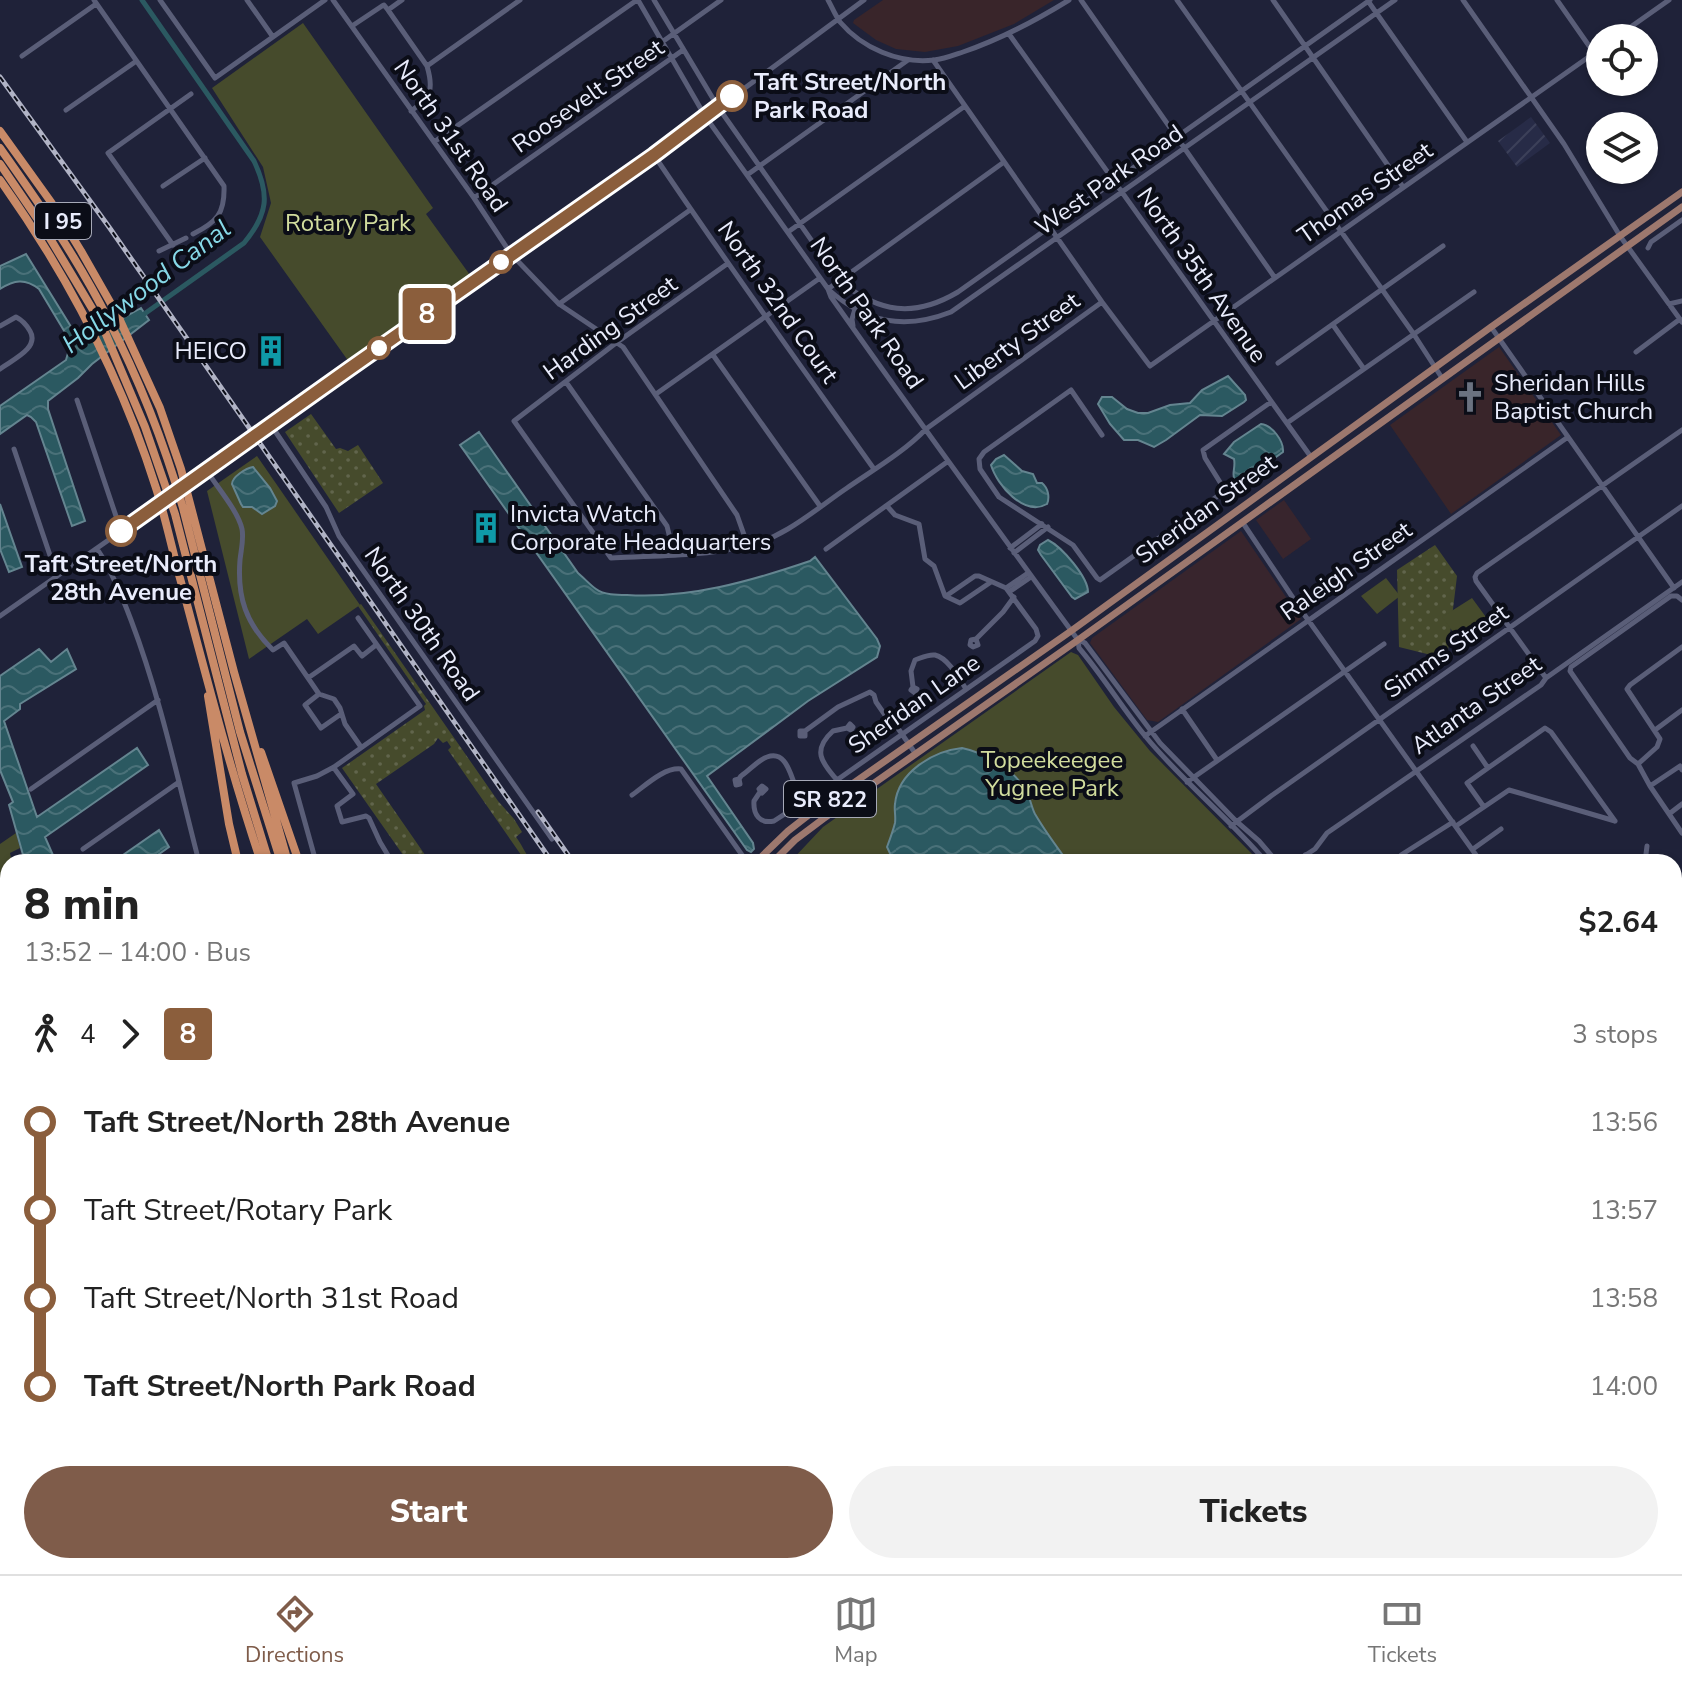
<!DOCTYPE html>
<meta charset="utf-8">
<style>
body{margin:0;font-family:"Nunito Sans",sans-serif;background:#f2f2f2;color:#222;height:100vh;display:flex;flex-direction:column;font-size:30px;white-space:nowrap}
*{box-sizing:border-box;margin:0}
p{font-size:26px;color:#767676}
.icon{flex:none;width:44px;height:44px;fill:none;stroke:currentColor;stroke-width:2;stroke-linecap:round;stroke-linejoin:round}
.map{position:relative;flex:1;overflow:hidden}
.panel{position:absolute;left:0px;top:854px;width:1682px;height:720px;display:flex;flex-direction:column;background:#fff;border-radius:24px 24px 0 0;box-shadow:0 2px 6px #0004}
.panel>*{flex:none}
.badge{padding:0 16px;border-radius:6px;font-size:28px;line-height:52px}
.buttons{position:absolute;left:1586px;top:24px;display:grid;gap:16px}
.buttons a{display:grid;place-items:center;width:72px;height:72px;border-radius:50%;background:#fff;box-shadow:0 2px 6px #0004;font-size:40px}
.map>.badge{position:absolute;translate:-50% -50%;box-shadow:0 0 0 4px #fff}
.legs{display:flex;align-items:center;gap:12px;height:88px;padding:0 24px;font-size:26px}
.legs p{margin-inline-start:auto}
.overview{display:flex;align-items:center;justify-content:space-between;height:136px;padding:0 24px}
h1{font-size:44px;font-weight:800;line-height:60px}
.cta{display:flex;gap:16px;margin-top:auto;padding:16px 24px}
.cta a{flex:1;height:92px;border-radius:48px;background:#7f5c4a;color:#fff;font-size:32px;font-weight:800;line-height:92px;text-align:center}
.cta a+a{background:#f2f2f2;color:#222}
ul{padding:0 24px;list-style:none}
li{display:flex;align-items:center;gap:28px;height:88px;font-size:30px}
li i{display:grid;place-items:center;width:12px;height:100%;margin:0 10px;background:currentColor}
li i::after{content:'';width:20px;height:20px;margin:-10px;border:6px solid;border-radius:50%;background:#fff}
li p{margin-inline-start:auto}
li:first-child i{background:linear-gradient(#0000 50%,currentColor 0)}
li:last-child i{background:linear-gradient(currentColor 50%,#0000 0)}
.tab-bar{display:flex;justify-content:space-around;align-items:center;height:112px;border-top:2px solid #e0e0e0;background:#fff;font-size:22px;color:#767676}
.tab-bar a{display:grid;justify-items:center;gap:4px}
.tab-bar .current{color:#7f5c4a}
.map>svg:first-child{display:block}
.commercial{fill:#38252d}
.industrial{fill:url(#industrial-furrows)}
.education{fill:#39252a}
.grass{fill:url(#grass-dots)}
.park{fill:#464b2c}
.water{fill:url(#water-waves);stroke:#648590;stroke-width:2}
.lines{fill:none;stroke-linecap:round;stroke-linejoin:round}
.canal{stroke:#2b5961;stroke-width:5}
.minor{stroke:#5a5e78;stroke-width:5}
.major{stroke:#9d786e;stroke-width:7}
.highway{stroke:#c98a67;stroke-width:8}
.rail-casing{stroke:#b0b3c5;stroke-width:5}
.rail{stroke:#0b0d17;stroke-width:2;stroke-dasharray:6;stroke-linecap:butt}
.line-1-casing{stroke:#fff;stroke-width:18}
.line-1{stroke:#8b5e3c;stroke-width:12}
.stop-1-dot{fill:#fff;stroke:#8b5e3c;stroke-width:4}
.labels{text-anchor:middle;stroke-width:8;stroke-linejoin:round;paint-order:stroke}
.shield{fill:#0b0d17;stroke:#a6a9b7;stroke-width:2}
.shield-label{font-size:22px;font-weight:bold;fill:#e9ecfc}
.stop-label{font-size:24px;font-weight:bold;fill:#e9ecfc;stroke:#0b0d17;text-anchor:start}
.street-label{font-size:24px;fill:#e9ecfc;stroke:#0b0d17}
.park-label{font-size:24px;fill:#d1dc9d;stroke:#0b0d17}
.poi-label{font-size:24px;fill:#e9ecfc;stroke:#0b0d17;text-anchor:start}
.water-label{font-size:26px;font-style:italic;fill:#86d8e7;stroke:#0b0d17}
</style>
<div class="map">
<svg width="1682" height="1574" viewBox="0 0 1682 1574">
<defs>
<pattern id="industrial-furrows" width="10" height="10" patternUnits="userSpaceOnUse" patternTransform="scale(2)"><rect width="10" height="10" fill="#272b47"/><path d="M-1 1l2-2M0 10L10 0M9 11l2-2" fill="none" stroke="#3c4059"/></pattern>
<pattern id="grass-dots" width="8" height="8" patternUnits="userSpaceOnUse" patternTransform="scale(2)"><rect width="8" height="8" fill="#464b2c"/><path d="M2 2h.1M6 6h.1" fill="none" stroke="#61654c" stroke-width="1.8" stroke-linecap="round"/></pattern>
<pattern id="water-waves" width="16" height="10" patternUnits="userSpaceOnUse" patternTransform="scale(2)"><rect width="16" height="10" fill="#2b5961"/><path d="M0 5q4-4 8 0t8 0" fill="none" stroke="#4a7179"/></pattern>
</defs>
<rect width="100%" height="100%" fill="#1f2239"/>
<!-- commercial -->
<path class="commercial" d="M1284,500L1311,539L1283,559L1256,520Z
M1241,531L1301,619L1158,722L1147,720L1090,643L1092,638Z
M337,1566H557L561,1574H340Z"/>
<!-- industrial -->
<path class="industrial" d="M1531,117L1550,143L1517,167L1498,141Z"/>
<!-- education -->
<path class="education" d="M883,0H1054L1014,24L958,46L925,52L896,49L876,40L853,23L854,20Z
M1499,347L1561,435L1451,514L1390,425Z"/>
<!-- grass -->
<path class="grass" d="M311,414L336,449L340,448L348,451L358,445L383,483L339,513L285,432Z
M1435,545L1457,576L1447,659L1399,647L1397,570Z
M361,604L498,801L514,819L522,832L516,837C522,845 525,853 532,862H526L448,750L451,747L447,741L443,743L438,738L434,744L376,784L430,862H408L342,768L425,710L424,706L426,704L358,606Z
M1674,1054L1682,1058V1123L1674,1117Z"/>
<!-- park -->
<path class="park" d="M303,23L433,208L426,214L470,275L349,362L260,237L271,203L263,167L212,88Z
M257,456L360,605L318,634L307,619L249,659L207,491Z
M1386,578L1400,596L1377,614L1361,596Z
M1472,598L1491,624L1462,644L1442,617Z
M1071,652L1078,655L1114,707L1150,751L1260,862H790L823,827Z
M16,833L20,848L10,853L12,862H8V897L0,903V844Z"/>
<!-- water -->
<path class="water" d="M26,254L78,338L82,341L141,308L149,320L92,364L78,378L48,401V409L85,521L72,526L36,422L31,417L27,415L0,434V406L66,360L70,346L69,339L39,289C25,278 14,280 0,289V266Z
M1228,376L1245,395L1246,400L1244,402L1222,416L1200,415L1166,440L1154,447L1138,440H1124L1110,424L1098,404L1102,397H1112L1127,409L1138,413H1148L1170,405L1190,403L1202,390Z
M1261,424C1272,425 1284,441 1283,452L1241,482H1235C1231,473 1236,468 1234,459L1224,454L1234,442Z
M479,432L578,573C584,578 590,585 596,589C604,595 617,595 627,595C689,599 751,581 810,561L815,557L877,639L880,646L877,657L808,701L707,776L753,843L754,849L751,852L747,850L460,445Z
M1004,455L1022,471L1033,474L1037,483H1042C1048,488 1050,497 1047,504C1024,517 997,485 991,465L996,459Z
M253,467L270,488L277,501L275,506L262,514L252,507H243L241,504L232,484C232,477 246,468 253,467Z
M0,504L22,567L9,572L0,549Z
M1048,540C1062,547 1088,577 1088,592L1075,599L1072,597L1041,555L1038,550L1040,545Z
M39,649L51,662L67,649L76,669L20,704V709L4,721L37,817L137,748L148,765L45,837L56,862H25L9,805L13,802L0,770V676Z
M962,748C986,753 1013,769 1026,790C1030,797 1031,806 1035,814C1045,831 1056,846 1068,862H894L887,847C890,839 893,831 895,823C896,816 894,810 895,804C898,772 933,751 962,748Z
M159,830L169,847L148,862H113Z
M45,1566H220L224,1574H34Z
M1157,1566H1423L1424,1574H1238L1232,1568L1220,1574H1162Z"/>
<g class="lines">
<!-- canal -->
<path class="canal" d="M140,317L244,243C268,214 270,195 254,161L142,0
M844,1574L855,1566"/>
<!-- minor -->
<path class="minor" d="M94,0L224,186C225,213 217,222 193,234
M160,0L215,78L325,0
M247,0L273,37
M333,0L474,198L511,254L559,304L623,347L737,515L748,546
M638,0L705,116L828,289L831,297C912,412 995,526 1078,640L1079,648C1103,676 1122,708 1146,737C1183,782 1229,818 1266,862
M654,0L718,107L840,281C879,313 914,318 958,292L1370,0
M828,0C832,7 835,15 840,22C862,48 899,64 934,60C944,59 954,55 963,52C1001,39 1035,21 1069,0
M1081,0L1275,278
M1177,0L1413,333L1442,378
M1273,0L1403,187
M1463,0L1564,144L1620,236L1682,322
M1557,0L1594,53
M1368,1L1467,142
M388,10L427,66C434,90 431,97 411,111
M352,26L382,6L384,5L388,10L402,0
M1009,34L1311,457
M1615,38L1669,0
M662,42L721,0
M22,56L96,4
M933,60L1102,302L1150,366L1600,49
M427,66L520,0
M66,110L135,62
M434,142L637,0
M654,155C725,261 800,365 874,469
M747,175L908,60
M163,186L205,158
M474,198L683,50
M788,232L965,106
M173,245L108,153L191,94
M1648,248L1651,242L1682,220
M159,251L186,238
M727,264L616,343L514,421L611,558C655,556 704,556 747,546C784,538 816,509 847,488C873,470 904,452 926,429L1102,302
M828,289L1004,162
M829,290C866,323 905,330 951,312L1395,0
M559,304L690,210
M1669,304L1682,301
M1333,325L1364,369
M0,326L16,317C22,320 26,324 30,331C40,348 12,360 0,369
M853,326L852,319L859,296
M1491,327L1674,588
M1636,352L1680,319
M713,355L820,506
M1278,363L1443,246
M566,382L667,526L674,555
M656,394L820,278
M77,400L121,531
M1287,423L1474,292
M271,425L326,507L339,536L552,839
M1102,435L1071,390L984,452L979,459L980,469L999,497L1073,545L1097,578L1100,580L1222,493L1223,487L1205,458L1203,450L1271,402
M14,449L57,576
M207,471C217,487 238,511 242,529C244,539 241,550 240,560C237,597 246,624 273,650L284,643L319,694L334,699L340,708L345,724L361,747
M168,498L654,155L864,0
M887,506L895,515L919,524L925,559L934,566L945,596L960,603L991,582
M1243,523L1301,610L1481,862
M1010,548L1042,524
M97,549C112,571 122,596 131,620C161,699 178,781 199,862
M826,549L947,462
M1014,553L1048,527
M1006,588L1028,573
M1009,592L1031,577
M1682,600L1677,596H1671L1571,667L1570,671L1630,758L1638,764L1650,786L1682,833
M0,616L160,504
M976,639L978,645L973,647L970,645L971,640L976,639L1003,612L1014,597
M1079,640L1085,643L1160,743L1236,821L1259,841L1277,862
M308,678L354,646L362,656L376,645
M1546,678L1476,581L1475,577L1477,573L1682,430
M913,687L911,690L915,693L917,689L913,687L911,671L915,660C921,658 928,654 935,655C948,658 959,678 966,689
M319,694L305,705L321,728L341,714
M1182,709L1217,760
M1655,730L1682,710
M805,731H800V736H805V731L838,707L870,692L874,695L876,702L885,715L895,724L915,753
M1145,736L1568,437
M1473,746L1488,768L1467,783L1484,807
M1638,764L1657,747L1660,739L1627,689L1630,685L1682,647
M334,768L353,794L337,806L342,822L366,816L369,818L380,842L392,862
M1488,768L1545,728L1551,732L1615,821
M739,779L735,780L736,785L740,784L739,779L741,776C749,771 758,760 767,757C786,750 790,774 795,785C798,790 804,796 807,801
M837,780C821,762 812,750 833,731L847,728L850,724L853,727L851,730L847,728
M1187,782L1384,644
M762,786L766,789L762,793L759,789Z
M1650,786L1680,766L1682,770
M31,789L158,700
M760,792L754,801C753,815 760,824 774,821L837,780L1035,641L1038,636L1036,629L1006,588L979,576H975L946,596
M632,795C645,786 664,767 681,769L747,862
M1669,814L1682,804
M1231,826L1271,796L1682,506
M1456,826L1509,790L1615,821
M83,849L179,782
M1473,849L1501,829
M1305,855L1310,862
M1401,855L1453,822
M211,862L217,861
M316,862L294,783L317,776L334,767L420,706L358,618
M1295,862L1315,849L1327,833L1541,685L1546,678L1682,582
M1645,862L1647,846
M0,907L8,900
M1674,919L1678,923
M0,1003L8,997
M0,1099L8,1093
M1674,1167L1682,1172
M0,1197L8,1191
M0,1240L8,1251
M1674,1275L1682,1286
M0,1291L8,1285
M1674,1393L1682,1404
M0,1472L8,1470
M0,1554L8,1549
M289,1566L293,1574
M447,1566L449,1574
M456,1566L459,1574
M644,1566L648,1574
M809,1566L815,1574
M817,1566L822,1574
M1108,1566L1113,1574
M1554,1566L1557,1574
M1469,1571L1473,1574
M683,1574L694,1566
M1585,1574L1599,1566"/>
<!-- major -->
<path class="major" d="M756,862L788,831L815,810L1071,631L1491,327L1682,192
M773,862L795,840L823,819L1078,640L1682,207
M0,1382L8,1377
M0,1397L8,1391"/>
<!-- highway -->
<path class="highway" d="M0,131L51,202L81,251L118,316L160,408L181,469L234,672L288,862
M0,148C39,203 78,259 108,319C139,379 164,443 183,508L240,732L281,862
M0,164L45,230L102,325L145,427L175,514L242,774L269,862
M0,180C67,274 121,377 156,488C166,519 172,550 181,582C206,675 230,770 261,862
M208,696L229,824L238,862
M261,752L299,862
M582,1566L586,1574
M591,1566L595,1574
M604,1566L608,1574
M613,1566L617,1574
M619,1566L623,1574"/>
<defs>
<path id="rail" d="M0,77L109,227L552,862
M538,812L573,862
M1041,1566L1046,1574"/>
</defs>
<!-- rail casing -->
<use href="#rail" class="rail-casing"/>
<!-- rail -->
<use href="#rail" class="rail"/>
</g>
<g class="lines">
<defs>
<path id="line-1" d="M121,531L349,369L654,155L732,96"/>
</defs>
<!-- line-1 casing -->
<use href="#line-1" class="line-1-casing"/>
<!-- line-1 -->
<use href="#line-1" class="line-1"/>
</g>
<!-- icons -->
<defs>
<symbol id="building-bare" viewBox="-9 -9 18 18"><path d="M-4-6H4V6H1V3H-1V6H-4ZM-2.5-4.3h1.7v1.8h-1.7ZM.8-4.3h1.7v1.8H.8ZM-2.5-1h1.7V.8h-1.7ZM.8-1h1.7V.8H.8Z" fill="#0f9aa8" stroke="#0b0d17" stroke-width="2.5" paint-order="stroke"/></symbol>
<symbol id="church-bare" viewBox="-9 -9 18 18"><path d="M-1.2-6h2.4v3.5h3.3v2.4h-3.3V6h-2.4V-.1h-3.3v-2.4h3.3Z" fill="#6b7280" stroke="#0b0d17" stroke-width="2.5" paint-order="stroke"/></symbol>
</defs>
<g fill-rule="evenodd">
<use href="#building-bare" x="249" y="329" width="44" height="44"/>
<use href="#church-bare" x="1448" y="375" width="44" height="44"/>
<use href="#building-bare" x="464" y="506" width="44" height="44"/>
</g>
<!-- markers -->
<g class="stop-1-dot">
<circle cx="732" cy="96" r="14"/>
<circle cx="501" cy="262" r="10"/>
<circle cx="379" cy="348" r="10"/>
<circle cx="121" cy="531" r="14"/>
</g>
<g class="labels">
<!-- shield labels -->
<g class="shield">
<rect x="35" y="203" width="56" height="36" rx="6"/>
<rect x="784" y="781" width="92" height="36" rx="6"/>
</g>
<g class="shield-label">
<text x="63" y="229">I 95</text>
<text x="830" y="807">SR 822</text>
</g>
<!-- stop labels -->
<g class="stop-label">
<text x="754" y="90">Taft Street/North<tspan x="754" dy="28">Park Road</tspan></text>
<text x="121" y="572" text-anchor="middle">Taft Street/North<tspan x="121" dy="28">28th Avenue</tspan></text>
</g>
<!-- street labels -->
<g class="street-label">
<text transform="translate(588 96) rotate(-35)" y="8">Roosevelt Street</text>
<text transform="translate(451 136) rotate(55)" y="8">North 31st Road</text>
<text transform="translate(1109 180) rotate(-35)" y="8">West Park Road</text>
<text transform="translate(1365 193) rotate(-35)" y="8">Thomas Street</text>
<text transform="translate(1202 275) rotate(55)" y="8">North 35th Avenue</text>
<text transform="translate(778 302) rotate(55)" y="8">North 32nd Court</text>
<text transform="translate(867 313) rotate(55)" y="8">North Park Road</text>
<text transform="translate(610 328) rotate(-36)" y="8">Harding Street</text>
<text transform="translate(1017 341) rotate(-36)" y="8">Liberty Street</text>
<text transform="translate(1206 509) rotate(-36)" y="8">Sheridan Street</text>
<text transform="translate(1346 571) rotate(-35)" y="8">Raleigh Street</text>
<text transform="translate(422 624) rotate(55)" y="8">North 30th Road</text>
<text transform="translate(1446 651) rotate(-35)" y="8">Simms Street</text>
<text transform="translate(914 704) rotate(-35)" y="8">Sheridan Lane</text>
<text transform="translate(1476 705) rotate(-35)" y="8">Atlanta Street</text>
</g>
<!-- park labels -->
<g class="park-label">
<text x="348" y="231">Rotary Park</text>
<text x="1052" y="768">Topeekeegee<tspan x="1052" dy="28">Yugnee Park</tspan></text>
</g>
<!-- poi labels -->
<g class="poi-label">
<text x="247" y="359" text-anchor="end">HEICO</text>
<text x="1494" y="391">Sheridan Hills<tspan x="1494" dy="28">Baptist Church</tspan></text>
<text x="510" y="522">Invicta Watch<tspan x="510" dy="28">Corporate Headquarters</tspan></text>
</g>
<!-- water labels -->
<g class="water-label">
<text transform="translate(146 286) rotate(-37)" y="9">Hollywood Canal</text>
</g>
</g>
</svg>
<div class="buttons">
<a><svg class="icon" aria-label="locate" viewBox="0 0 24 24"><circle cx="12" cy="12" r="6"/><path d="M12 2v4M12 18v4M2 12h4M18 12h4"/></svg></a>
<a><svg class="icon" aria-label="layers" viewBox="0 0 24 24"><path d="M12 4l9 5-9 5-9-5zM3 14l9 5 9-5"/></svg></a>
</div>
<b class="badge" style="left:427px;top:314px;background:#8b5e3c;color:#fff">8</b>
<section class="panel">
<div class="overview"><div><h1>8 min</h1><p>13:52 – 14:00 · Bus</p></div><b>$2.64</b></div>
<div class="legs"><svg class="icon" aria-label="walk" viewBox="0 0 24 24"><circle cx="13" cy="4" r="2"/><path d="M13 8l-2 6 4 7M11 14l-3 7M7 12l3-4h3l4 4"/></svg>4<svg class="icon" aria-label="forward" viewBox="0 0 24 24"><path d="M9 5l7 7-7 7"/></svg><b class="badge" style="background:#8b5e3c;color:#fff">8</b><p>3 stops</p></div>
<ul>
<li><i style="color:#8b5e3c"></i><b>Taft Street/North 28th Avenue</b><p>13:56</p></li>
<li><i style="color:#8b5e3c"></i><span>Taft Street/Rotary Park</span><p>13:57</p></li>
<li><i style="color:#8b5e3c"></i><span>Taft Street/North 31st Road</span><p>13:58</p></li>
<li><i style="color:#8b5e3c"></i><b>Taft Street/North Park Road</b><p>14:00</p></li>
</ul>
<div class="cta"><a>Start</a><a>Tickets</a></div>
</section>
</div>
<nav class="tab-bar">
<a class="current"><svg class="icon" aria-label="directions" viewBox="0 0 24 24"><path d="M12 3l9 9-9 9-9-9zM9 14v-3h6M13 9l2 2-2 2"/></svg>Directions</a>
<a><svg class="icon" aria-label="map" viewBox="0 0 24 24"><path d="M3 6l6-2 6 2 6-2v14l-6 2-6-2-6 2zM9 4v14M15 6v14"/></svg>Map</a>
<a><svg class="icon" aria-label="tickets" viewBox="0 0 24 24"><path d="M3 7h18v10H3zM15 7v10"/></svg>Tickets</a>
</nav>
